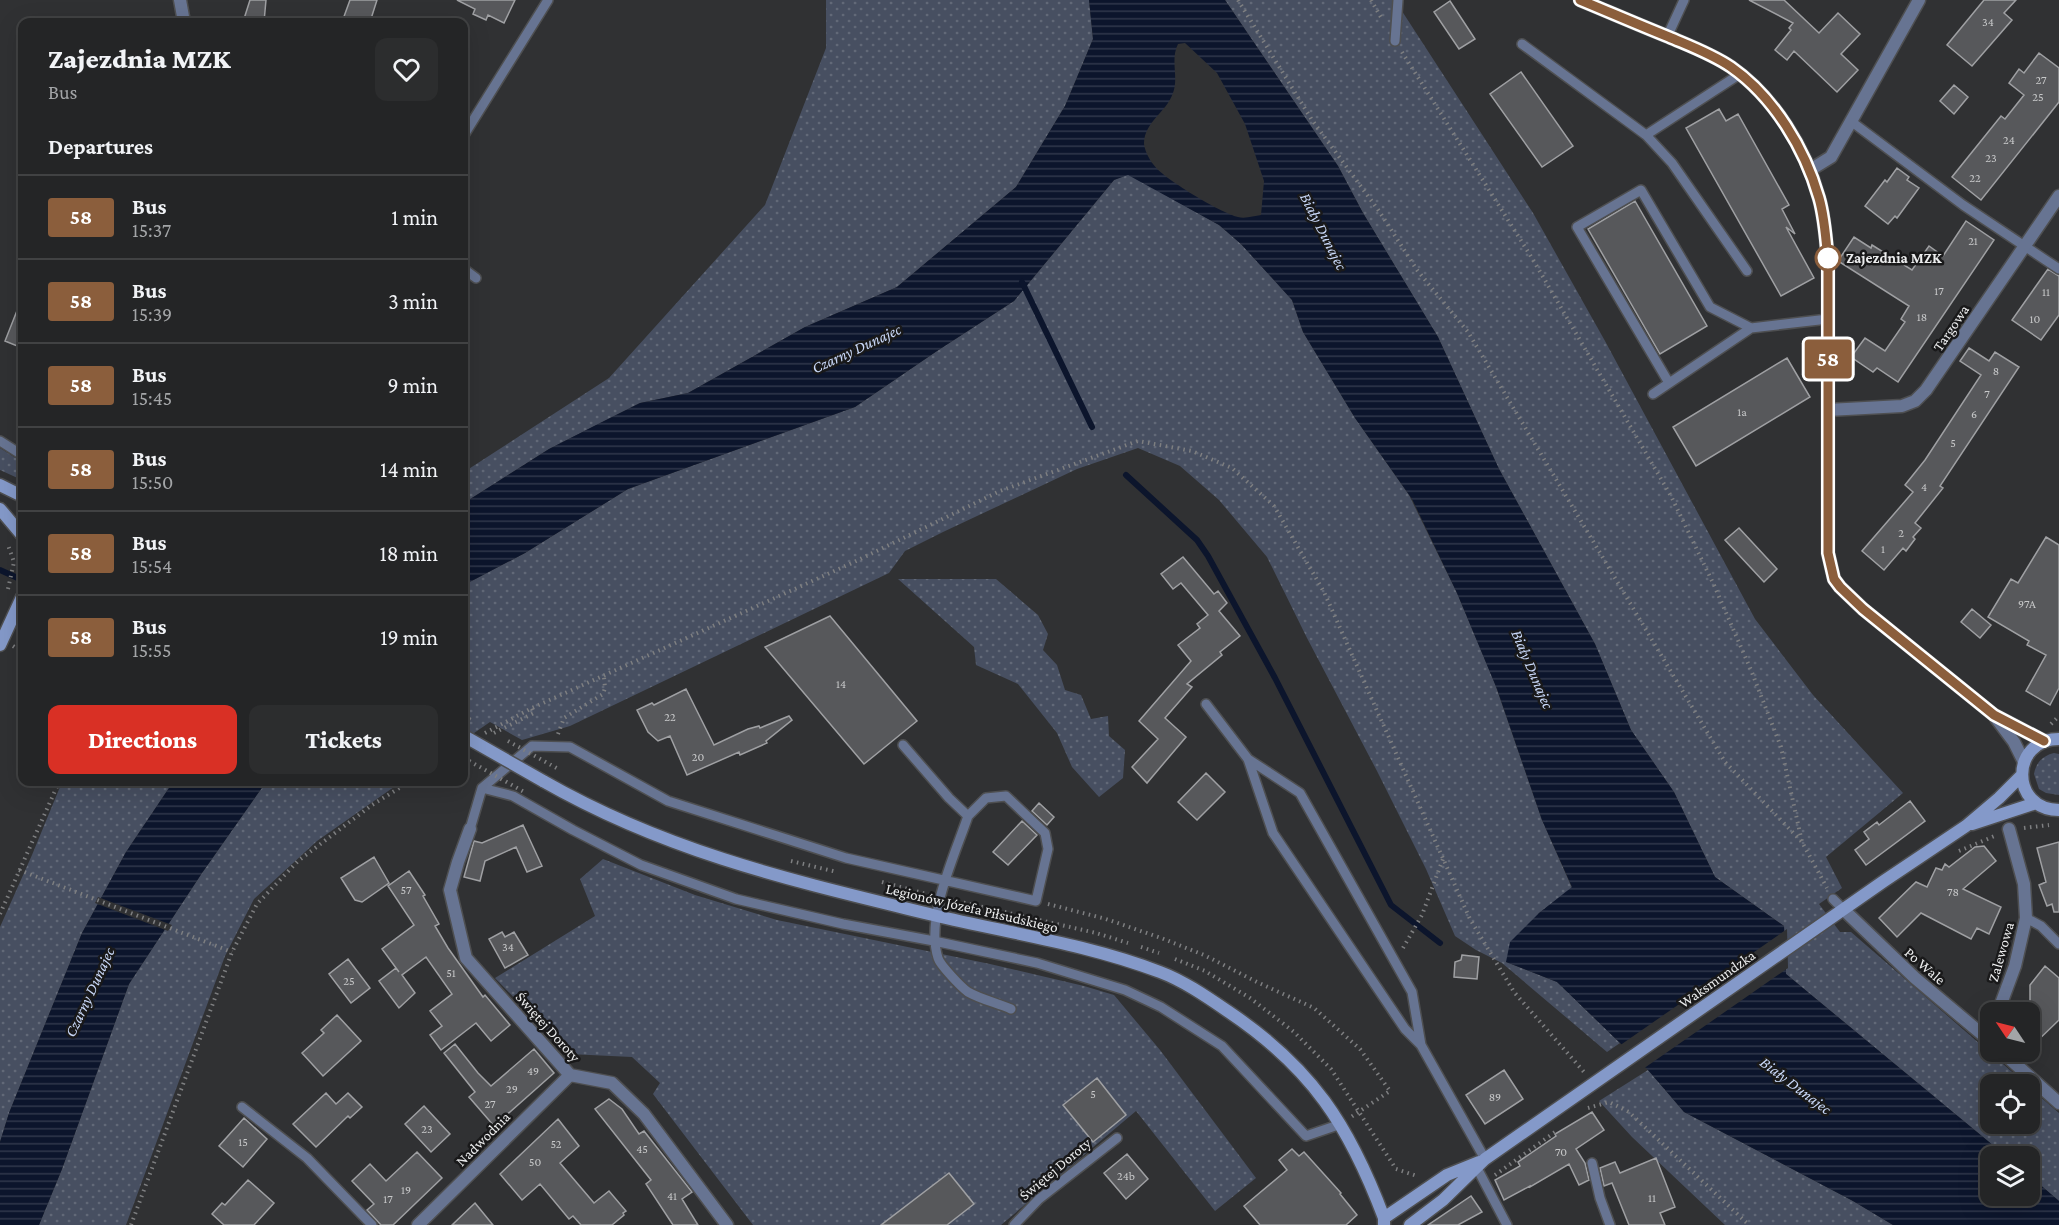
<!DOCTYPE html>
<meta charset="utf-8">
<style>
body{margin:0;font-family:"Crimson Pro",serif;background:#2c2d2e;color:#f1f3f6;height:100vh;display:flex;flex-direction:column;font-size:22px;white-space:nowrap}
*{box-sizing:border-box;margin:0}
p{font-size:20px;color:#a3a5a7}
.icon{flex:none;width:33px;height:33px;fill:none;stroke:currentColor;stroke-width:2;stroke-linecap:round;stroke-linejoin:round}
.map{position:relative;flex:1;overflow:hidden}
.panel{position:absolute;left:18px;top:18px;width:450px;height:768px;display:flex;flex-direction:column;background:#242526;border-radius:12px;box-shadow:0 6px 24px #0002,0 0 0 2px #414243}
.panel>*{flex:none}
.badge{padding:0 12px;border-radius:4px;font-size:21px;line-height:39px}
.needle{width:39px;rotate:305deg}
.fabs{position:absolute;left:1980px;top:1002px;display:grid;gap:12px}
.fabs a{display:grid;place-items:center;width:60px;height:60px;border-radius:12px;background:#242526;box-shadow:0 6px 24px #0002,0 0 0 2px #414243;font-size:30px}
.map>.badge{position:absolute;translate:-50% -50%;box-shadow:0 0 0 3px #fff}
h2{padding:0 30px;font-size:22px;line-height:54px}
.round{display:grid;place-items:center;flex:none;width:63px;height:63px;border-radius:12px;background:#2c2d2e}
.headline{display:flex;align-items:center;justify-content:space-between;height:102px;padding:0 30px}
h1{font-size:28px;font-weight:800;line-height:45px}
.button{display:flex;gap:12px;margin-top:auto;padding:12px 30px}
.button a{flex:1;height:69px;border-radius:12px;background:#d93025;color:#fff;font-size:24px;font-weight:800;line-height:69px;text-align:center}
.button a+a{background:#2c2d2e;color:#f1f3f6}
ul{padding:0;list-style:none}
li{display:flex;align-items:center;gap:18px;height:84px;padding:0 30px;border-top:2px solid #414243}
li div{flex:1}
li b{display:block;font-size:22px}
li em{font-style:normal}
li .badge{min-width:66px;font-weight:700;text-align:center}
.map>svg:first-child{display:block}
.grass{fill:url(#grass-dots)}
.water{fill:url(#water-rules);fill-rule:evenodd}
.pier{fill:#303133}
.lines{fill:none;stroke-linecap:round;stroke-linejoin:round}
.stream{stroke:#0c152c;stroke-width:6}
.building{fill:#57585b;stroke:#9fa0a3;stroke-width:1.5}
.lane-casing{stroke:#4e4f51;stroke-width:12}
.street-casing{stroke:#4e4f51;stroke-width:15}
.secondary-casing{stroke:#4e4f51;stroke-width:15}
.path{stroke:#7e7f81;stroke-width:4;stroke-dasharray:1.5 4.5;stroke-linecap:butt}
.lane{stroke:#677492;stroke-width:9}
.street{stroke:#677492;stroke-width:12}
.secondary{stroke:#8499c9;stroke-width:12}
.secondary-bridge-casing{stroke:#4e4f51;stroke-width:15;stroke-linecap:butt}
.path-bridge{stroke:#7e7f81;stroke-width:4;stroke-dasharray:1.5 4.5;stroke-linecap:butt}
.secondary-bridge{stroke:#8499c9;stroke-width:12}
.line-casing{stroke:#fff;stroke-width:14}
.line{stroke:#8b5e3c;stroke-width:9}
.stop-dot{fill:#fff;stroke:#8b5e3c;stroke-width:3}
.labels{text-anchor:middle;stroke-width:5;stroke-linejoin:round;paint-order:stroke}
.number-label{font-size:12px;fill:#c7c8c9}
.stop-label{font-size:15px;font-weight:bold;fill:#ecedee;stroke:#19191a;text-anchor:start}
.street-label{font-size:15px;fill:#ecedee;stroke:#19191a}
.water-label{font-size:16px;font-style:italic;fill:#cad9f9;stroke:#19191a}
</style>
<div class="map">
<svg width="2059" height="1225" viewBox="0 0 2059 1225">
<defs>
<pattern id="grass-dots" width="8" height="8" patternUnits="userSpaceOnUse" patternTransform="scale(1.5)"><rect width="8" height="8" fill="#474f61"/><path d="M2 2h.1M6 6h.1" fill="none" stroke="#626978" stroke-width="1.8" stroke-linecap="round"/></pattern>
<pattern id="water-rules" width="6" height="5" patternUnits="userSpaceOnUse" patternTransform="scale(1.5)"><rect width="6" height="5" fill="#0c152c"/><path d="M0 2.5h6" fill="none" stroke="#30374b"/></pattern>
</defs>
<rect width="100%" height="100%" fill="#303133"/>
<!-- grass -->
<path class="grass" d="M826,0H1089L1093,39L1065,106L1016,187L897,287L805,327L688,393L640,403L549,449L464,503V472L609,378L765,205L826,48Z
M1225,0H1404L1398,5L1533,213L1605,341L1755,619L1813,695L1903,793L1826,857L1842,888L1819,904L1840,932H1851L2026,1084H1990V1124H2030V1088L2059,1113V1201L2030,1176V1156H2006L1786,974L1784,926L1715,877L1674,792L1631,730L1595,644L1499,469L1438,337L1363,213L1338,166Z
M1128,174L1219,225L1241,244L1292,300L1303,332L1355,418L1409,495L1457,593L1495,684L1542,820L1572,888L1539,913L1506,962L1557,982L1620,1043L1607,1052L1502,963L1476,950L1455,936L1426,869L1377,771L1307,638L1267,557L1219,500L1180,466L1138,448L1077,469L943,532L905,551L889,573L570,726L522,740L490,722L464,740V585L525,553L628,489L855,407L937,351L1014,301L1114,180Z
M0,448L22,462V480L0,470Z
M898,579H996L1038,615L1048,634L1043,650L1057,665L1065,690L1081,695L1091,719L1108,716L1109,736L1125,750L1123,778L1099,797L1072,767L1057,733L1018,684L976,665L974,647Z
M2054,753L2059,754V795L2046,793L2039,789L2034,774C2036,763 2042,756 2054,753Z
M62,782H173L126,852L82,933L9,1113L0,1142V927L32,855Z
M266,782H401L317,841L254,899L225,956L126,1225H39L62,1169L129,984L202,873Z
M603,859L695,895L777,920L990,964L1084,986L1114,995L1160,1050L1256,1178L1215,1211L1136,1111L1001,1225H753L653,1094L660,1083L632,1057L569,1054L495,978L595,916L580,879Z
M1648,1070L1684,1112L1853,1201L1893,1225H1725L1632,1137L1599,1101Z"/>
<!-- water -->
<path class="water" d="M1089,0H1225L1338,166L1363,213L1438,337L1499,469L1595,644L1631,730L1674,792L1715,877L1784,926L1786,974L2006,1156H1990V1196H2030V1176L2059,1201V1225H1893L1853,1201L1684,1112L1648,1070L1557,982L1506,962L1510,942L1539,913L1572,887L1542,820L1497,689L1457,593L1412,499L1355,418L1303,332L1292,300L1241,244L1219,225L1128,175L1114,180L1014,301L937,351L855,407L628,489L525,553L464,585V503L549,449L598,424L640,403L688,393L805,327L897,287L1016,187L1065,106L1093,39ZM1185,43L1217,73L1245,124L1264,181L1261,215C1254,216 1245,219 1238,217C1221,213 1162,178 1153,164C1149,159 1144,149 1144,143C1145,121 1166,113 1173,93C1179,77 1170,60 1178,44Z
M173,782H266L202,873L129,984L62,1169L39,1225H0V1142L9,1113L82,933L126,852Z"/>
<!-- pier -->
<path class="pier" d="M98,897L172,925L168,931L95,903Z
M1787,929L1788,968L1643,1069L1619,1046Z"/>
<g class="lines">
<!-- stream -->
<path class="stream" d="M1022,282L1092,427
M1126,475L1197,540L1208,556L1275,678L1391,905L1440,943
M0,570L22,580"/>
</g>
<!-- building -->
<path class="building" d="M250,0H266L264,22H243Z
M350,0H377L370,22H342Z
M457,0H515L504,23L488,15L486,20L473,14L475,9Z
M1749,0H1784L1819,33L1838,13L1860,34L1841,54L1858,70L1837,92L1794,51L1787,60L1775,50L1791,30L1789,28L1793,23Z
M1984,0H2016L2004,13L2012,20L1972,66L1947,45Z
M1450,1L1475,39L1459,49L1434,12Z
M2039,53L2059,68V102L1981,200L1952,177L2001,116L2005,119L2024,95L2009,83L2019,69L2024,73Z
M1521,72L1573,146L1542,167L1490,94Z
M1954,85L1968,97L1954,114L1940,101Z
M1719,109L1726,121L1738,114L1789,205L1782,209L1795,234L1786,227L1814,278L1781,296L1686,128Z
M1897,168L1909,177L1907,180L1919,188L1897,218L1895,216L1888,224L1865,206L1885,180L1887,182Z
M1635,201L1707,326L1660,354L1588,229Z
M1966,221L1994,240L1898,382L1877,368L1873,372L1851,357L1865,338L1885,351L1905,322L1901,319L1909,306L1838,261L1854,237L1871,248L1872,245L1912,270L1929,246L1943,256Z
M2048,269L2059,276V315L2041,340L2012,320Z
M22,298V348L5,341Z
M1969,348L1989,361L1995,352L2019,367L1940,486L1943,488L1915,523L1921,528L1913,537L1915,539L1906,551L1903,548L1884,570L1862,551L1913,492L1905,485L1925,460L1981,375L1960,361Z
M1787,358L1810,397L1696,466L1673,427Z
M1739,528L1777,569L1764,582L1725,540Z
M2046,537L2059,545V688L2050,705L2026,691L2046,655L2027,645L2029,641L1988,617L2011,579L2018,583Z
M1183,557L1214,594L1218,591L1227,603L1219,611L1240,636L1220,652L1222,655L1187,684L1192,687L1165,718L1186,737L1147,783L1132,767L1158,739L1139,721L1191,661L1178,645L1200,628L1197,624L1208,615L1181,583L1173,589L1161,574Z
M1972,609L1991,625L1980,638L1961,622Z
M830,616L917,721L864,764L765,647Z
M686,689L714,745L748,729L759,726L760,728L789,716L792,720L766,741L767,743L740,755L739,752L687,775L670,736L658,741L648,732L637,710L652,703L654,705Z
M1206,773L1225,792L1197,820L1178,802Z
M1910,801L1925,821L1866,865L1855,850L1869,839L1864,832L1877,822L1879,825Z
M1039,803L1054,817L1047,825L1032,811Z
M1022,821L1037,835L1008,865L993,852Z
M523,825L542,866L527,872L516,847L485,861L480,881L464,877L474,841L482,843Z
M2059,842V912H2054L2052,904L2047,906L2039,885L2046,882L2037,848Z
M1984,846L1996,861L1963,889L2001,907L1989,934L1977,928L1971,939L1921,913L1897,937L1879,918L1916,882L1927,887L1936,868L1942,870L1945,864L1949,867L1975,847Z
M374,857L389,883L362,902L355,900L341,878Z
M409,871L425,895L423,896L439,924L435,926L448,948L483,997L485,995L510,1025L491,1041L476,1023L441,1050L430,1035L442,1026L430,1011L452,994L426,957L402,975L415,993L399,1008L379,981L396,968L399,972L382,949L414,925L388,886Z
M502,932L505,937L514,932L528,955L505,968L489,939Z
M1462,955L1479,957L1477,979L1454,977L1455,962L1461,960Z
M348,959L370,988L351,1003L329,974Z
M2045,966L2059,978V1020L2030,1048V985Z
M337,1015L361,1041L323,1076L302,1053L324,1033L321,1030Z
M455,1044L478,1073L491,1086L534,1049L554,1073L494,1126L469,1097L475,1092L444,1053Z
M1504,1070L1523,1099L1485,1124L1466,1095Z
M1097,1078L1126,1115L1093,1142L1063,1105Z
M326,1093L336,1104L348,1093L362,1107L350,1118L348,1116L316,1147L293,1124Z
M609,1099L622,1109L639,1134L644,1131L692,1192L682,1199L698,1225H673L646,1184L651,1180L595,1109Z
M424,1106L450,1134L431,1152L405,1124Z
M1592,1112L1604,1130L1576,1149L1585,1163L1589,1180L1579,1185L1569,1164L1530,1187V1186L1504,1200L1495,1180L1520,1166L1518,1162L1556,1136L1555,1134Z
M244,1118L267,1139L243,1167L219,1146Z
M558,1119L579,1146L560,1163L594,1203L609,1191L626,1211L623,1213L624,1215L612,1225H581L573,1216L569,1219L540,1184L522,1200L500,1174Z
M1292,1149L1299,1156L1304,1152L1341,1193L1340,1194L1357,1215L1346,1225H1260L1244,1206L1287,1170L1279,1160Z
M417,1152L442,1178L393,1225H381L367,1210L374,1204L352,1181L370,1164L386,1181Z
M1127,1154L1148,1179L1126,1199L1104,1173Z
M1656,1158L1675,1207L1660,1213L1665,1225H1629L1612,1183L1604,1186L1600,1168L1615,1162L1620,1173Z
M949,1173L974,1204L947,1225H881Z
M248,1180L274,1203L254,1225H224L212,1214L222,1203L225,1205Z
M1471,1196L1482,1212L1458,1225H1428Z
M475,1203L493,1225H452Z"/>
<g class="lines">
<defs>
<path id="lane" d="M1667,37L1684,0
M1395,41L1398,0
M1522,44L1646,135
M1740,74L1646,135L1672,163L1747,271
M1852,122L1963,205L2059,269
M464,135L548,0
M464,269L476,278
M1669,383L1577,227L1641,190L1710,307L1751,328
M1653,394L1751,328L1828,319
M0,441L22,455
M1206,704L1248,759L1300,793L1412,992L1421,1045L1485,1159
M903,745L949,798L968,816C955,855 925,917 938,958C940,965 961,987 968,992C980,999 997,1003 1011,1009
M1248,759L1273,833L1405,1029L1421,1045
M482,788L513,796L573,830L641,865L736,899L843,924L934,941L1037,963L1125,990L1161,1007L1222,1046L1306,1136L1341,1124
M470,829L482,788L532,746L570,747L668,801L846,858L1036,901L1048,849L1045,833L1006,796L986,798L968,816
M1833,899L1844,910
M2026,918L2041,926L2059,944
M242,1107L307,1158L372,1225
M1592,1163L1600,1198L1610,1225
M1477,1168L1507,1225
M1014,1225L1039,1199L1117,1138"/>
<path id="street" d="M180,0L184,22
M1580,0C1609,12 1639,25 1669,37C1690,46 1712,54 1731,67C1774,97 1806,149 1819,198C1825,219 1826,240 1828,262V553L1834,579L1840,587L1863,609L1994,715L2044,741
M1810,170L1831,157L1919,0
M1828,410L1902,406L1915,401L1926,390L2059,196
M1996,718L2014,742L2024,762
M470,829L458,862L450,890L466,958L570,1075L612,1083L644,1114L727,1225
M1844,910L1915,978L1990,1041
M1998,1012L2015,966L2026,918L2024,884L2009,829
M2002,1052L2059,1103
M418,1225L570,1075"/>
<path id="secondary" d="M0,485L22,496
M0,509L21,534
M0,645L22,597
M2059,739C2010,739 2010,810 2059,810
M543,781C669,853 794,881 933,915C1008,933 1087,944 1160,972C1184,981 1207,997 1229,1012C1312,1068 1349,1125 1384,1218V1225
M1972,824L2036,803
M1384,1218L1447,1175L1479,1162
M1410,1225L1443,1200L1485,1159L1884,881L1966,826L1999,798L2022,775"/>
</defs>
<!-- lane casing -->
<use href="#lane" class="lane-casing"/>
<!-- street casing -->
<use href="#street" class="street-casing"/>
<!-- secondary casing -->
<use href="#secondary" class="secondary-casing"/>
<!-- path -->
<path class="path" d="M1238,0L1312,120L1379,211L1417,270L1468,332L1725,762L1802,842
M1371,0L1382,19
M1402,52L1532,258L1671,496L1714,585L1751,670L1781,747L1802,842L1827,888
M8,589L14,562L8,545
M13,646L22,652
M2051,724L2059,716
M485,733L532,708L852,563L1000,491L1138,441L1192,451L1232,468L1274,506L1324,592L1470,919L1514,992L1584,1072
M494,733L534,713L532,708
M558,734L564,718L603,694L605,688L604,677
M464,764L466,759
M2024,828L2049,825
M1959,851L1997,835
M791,861L837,872
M19,870L232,952
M882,882L930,895
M952,900L1096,933L1128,943
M1048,904L1106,919L1161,938L1204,955L1257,982L1314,1008L1360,1049L1390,1091L1351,1117
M0,914L59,782
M1141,947L1159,953
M1403,948L1422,915L1443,859
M1175,959L1205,971L1250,998L1294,1032L1331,1069L1396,1169L1417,1176
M1588,1108L1609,1102L1629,1112L1749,1225
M1495,1175L1555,1132
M131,1225L232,952L257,904L298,861L372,805L409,782"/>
<!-- lane -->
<use href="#lane" class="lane"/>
<!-- street -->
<use href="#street" class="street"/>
<!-- secondary -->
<use href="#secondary" class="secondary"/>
<defs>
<path id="secondary-bridge" d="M464,736L543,781"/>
</defs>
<!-- secondary-bridge casing -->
<use href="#secondary-bridge" class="secondary-bridge-casing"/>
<!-- path-bridge -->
<path class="path-bridge" d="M464,716L473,721
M508,741L560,770
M464,758L526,793"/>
<!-- secondary-bridge -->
<use href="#secondary-bridge" class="secondary-bridge"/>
</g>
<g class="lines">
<defs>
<path id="line" d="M1580,0C1609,12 1639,25 1669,37C1690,46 1712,54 1731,67C1774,97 1805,149 1819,198C1825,219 1826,240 1828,262V553L1834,579L1840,587L1863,609L1994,715L2044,741"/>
</defs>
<!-- line casing -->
<use href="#line" class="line-casing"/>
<!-- line -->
<use href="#line" class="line"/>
</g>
<!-- markers -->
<circle class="stop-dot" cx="1828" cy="258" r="12"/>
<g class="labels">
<!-- number labels -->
<g class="number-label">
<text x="1988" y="26">34</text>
<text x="2041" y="84">27</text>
<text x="2038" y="101">25</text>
<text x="2009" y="144">24</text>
<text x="1991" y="162">23</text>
<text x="1975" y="182">22</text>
<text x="1973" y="245">21</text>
<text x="1939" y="295">17</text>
<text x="2046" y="296">11</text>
<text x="1922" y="321">18</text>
<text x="2035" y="323">10</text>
<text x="1996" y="375">8</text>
<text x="1987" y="398">7</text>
<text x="1742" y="416">1a</text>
<text x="1974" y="418">6</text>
<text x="1953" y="447">5</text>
<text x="1924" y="491">4</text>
<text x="1901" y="537">2</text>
<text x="1883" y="553">1</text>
<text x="2027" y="608">97A</text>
<text x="841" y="688">14</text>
<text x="670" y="721">22</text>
<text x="698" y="761">20</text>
<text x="406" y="894">57</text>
<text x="1953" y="896">78</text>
<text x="508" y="951">34</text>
<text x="451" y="977">51</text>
<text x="349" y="985">25</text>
<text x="533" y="1075">49</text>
<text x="512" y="1093">29</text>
<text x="1093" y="1098">5</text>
<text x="1495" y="1101">89</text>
<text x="490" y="1108">27</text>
<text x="427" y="1133">23</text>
<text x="243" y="1146">15</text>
<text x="556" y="1148">52</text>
<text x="642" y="1153">45</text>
<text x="1561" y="1156">70</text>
<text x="535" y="1166">50</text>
<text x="1126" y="1180">24b</text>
<text x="406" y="1194">19</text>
<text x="672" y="1200">41</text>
<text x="1652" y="1202">11</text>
<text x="388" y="1203">17</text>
</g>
<!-- stop labels -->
<g class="stop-label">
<text x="1846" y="263">Zajezdnia MZK</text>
</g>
<!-- street labels -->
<g class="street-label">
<text transform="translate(1951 328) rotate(-56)" y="5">Targowa</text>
<text transform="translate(972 908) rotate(13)" y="5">Legionów Józefa Piłsudskiego</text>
<text transform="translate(2001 952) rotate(-74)" y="5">Zalewowa</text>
<text transform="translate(1925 966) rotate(41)" y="5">Po Wale</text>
<text transform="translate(1717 979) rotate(-35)" y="5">Waksmundzka</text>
<text transform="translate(548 1027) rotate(48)" y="5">Świętej Doroty</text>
<text transform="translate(483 1139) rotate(-45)" y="5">Nadwodnia</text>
<text transform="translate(1055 1169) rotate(-40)" y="5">Świętej Doroty</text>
</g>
<!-- water labels -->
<g class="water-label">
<text transform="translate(1324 231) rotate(63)" y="6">Biały Dunajec</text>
<text transform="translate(856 348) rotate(-25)" y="6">Czarny Dunajec</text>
<text transform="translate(1533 669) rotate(67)" y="6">Biały Dunajec</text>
<text transform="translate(89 992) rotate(-65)" y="6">Czarny Dunajec</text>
<text transform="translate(1796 1085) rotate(37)" y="6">Biały Dunajec</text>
</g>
</g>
</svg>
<div class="fabs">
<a><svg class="needle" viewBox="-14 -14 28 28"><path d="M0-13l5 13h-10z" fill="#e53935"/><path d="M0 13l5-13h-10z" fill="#a3a5a7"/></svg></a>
<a><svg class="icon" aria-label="locate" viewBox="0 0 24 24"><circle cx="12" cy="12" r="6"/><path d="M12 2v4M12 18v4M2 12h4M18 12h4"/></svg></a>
<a><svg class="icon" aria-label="layers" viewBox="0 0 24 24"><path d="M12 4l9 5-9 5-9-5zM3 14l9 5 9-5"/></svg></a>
</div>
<b class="badge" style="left:1828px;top:359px;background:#8b5e3c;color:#fff">58</b>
<section class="panel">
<div class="headline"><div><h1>Zajezdnia MZK</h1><p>Bus</p></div><a class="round"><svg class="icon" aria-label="heart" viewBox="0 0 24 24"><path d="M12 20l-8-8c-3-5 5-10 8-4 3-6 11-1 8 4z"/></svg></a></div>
<h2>Departures</h2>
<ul>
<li><span class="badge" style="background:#8b5e3c;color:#fff">58</span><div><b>Bus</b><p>15:37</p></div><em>1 min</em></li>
<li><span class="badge" style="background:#8b5e3c;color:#fff">58</span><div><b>Bus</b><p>15:39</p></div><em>3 min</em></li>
<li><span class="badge" style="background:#8b5e3c;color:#fff">58</span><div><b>Bus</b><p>15:45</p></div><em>9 min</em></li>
<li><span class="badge" style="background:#8b5e3c;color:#fff">58</span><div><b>Bus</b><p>15:50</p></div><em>14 min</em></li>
<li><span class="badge" style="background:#8b5e3c;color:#fff">58</span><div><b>Bus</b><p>15:54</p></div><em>18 min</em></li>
<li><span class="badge" style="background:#8b5e3c;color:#fff">58</span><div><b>Bus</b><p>15:55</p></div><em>19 min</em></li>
</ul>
<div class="button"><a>Directions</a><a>Tickets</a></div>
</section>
</div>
